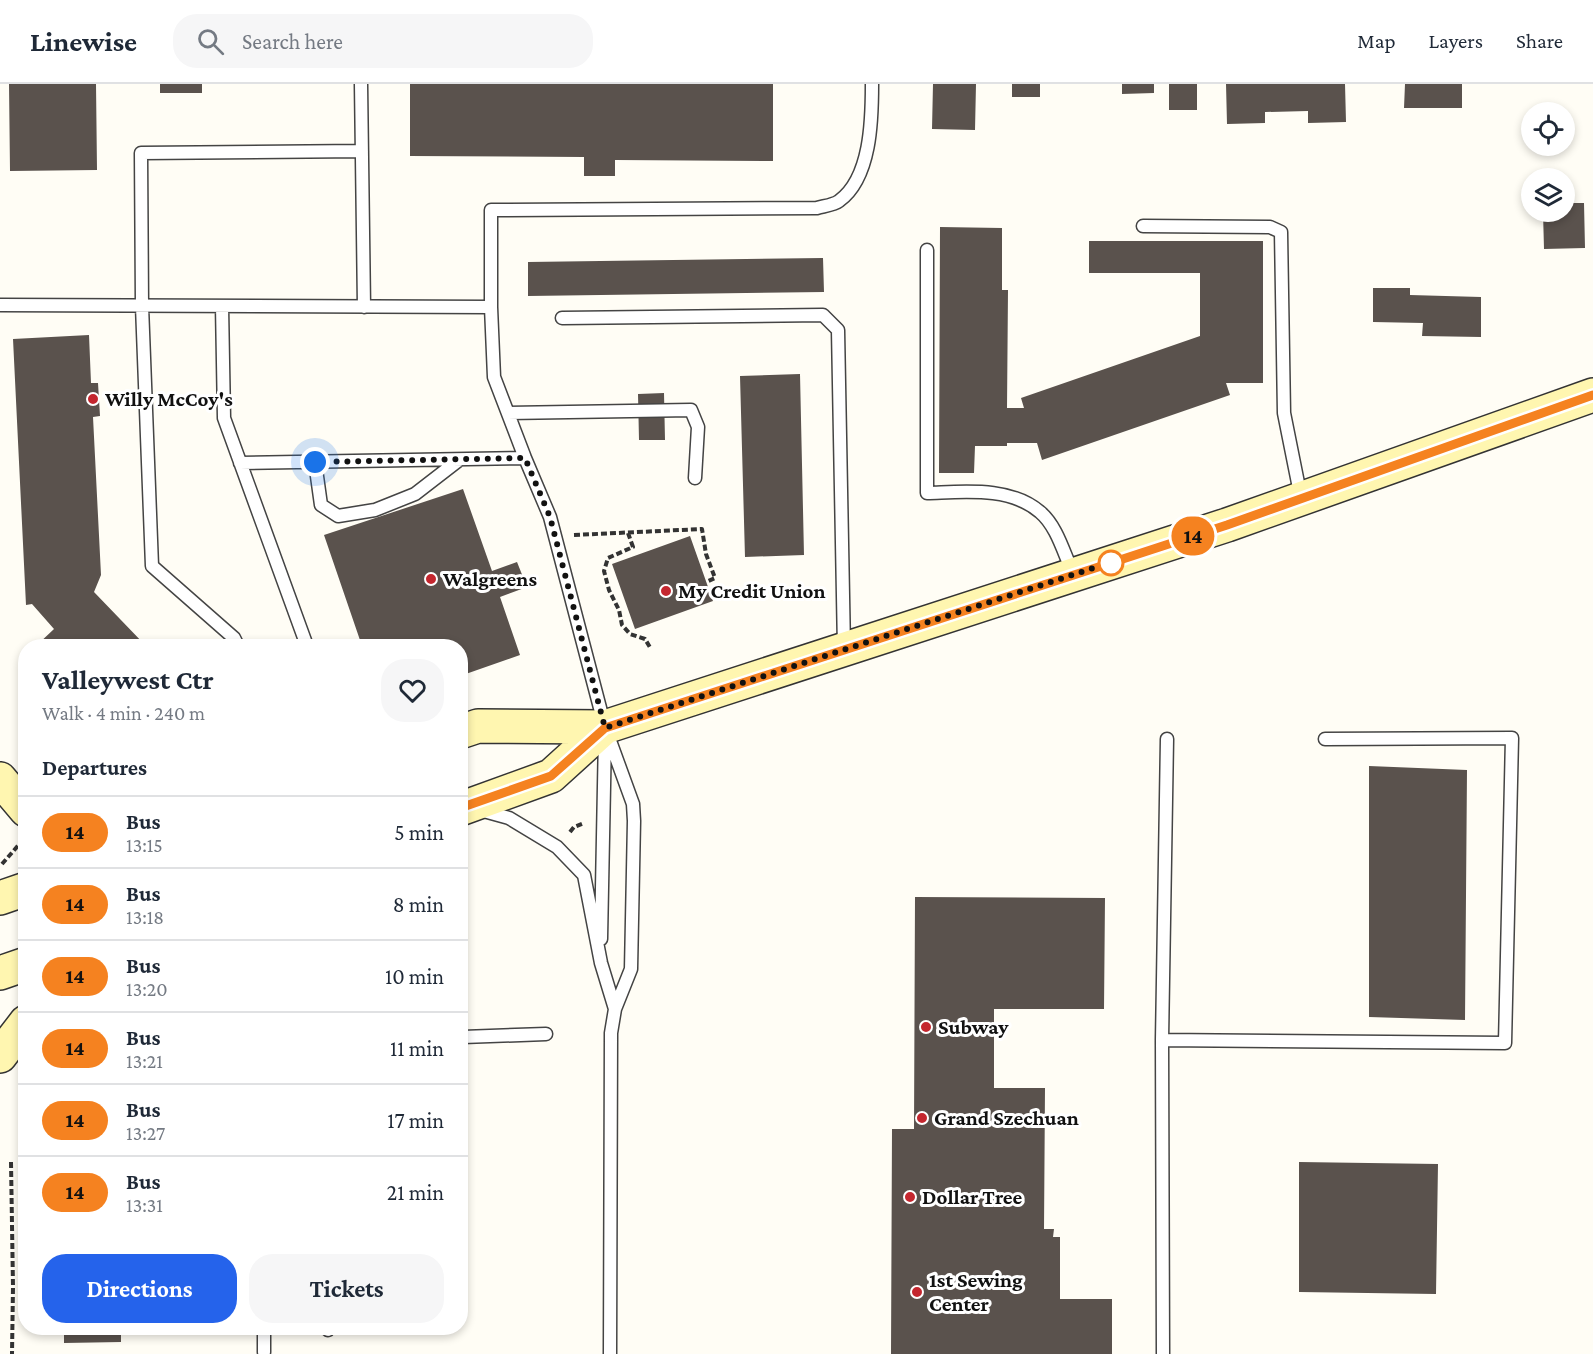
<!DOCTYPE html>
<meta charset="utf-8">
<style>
body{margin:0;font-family:"Crimson Pro",serif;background:#f6f6f7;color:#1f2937;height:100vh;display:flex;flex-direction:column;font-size:22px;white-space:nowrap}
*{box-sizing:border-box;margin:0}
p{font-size:20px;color:#747a83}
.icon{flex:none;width:33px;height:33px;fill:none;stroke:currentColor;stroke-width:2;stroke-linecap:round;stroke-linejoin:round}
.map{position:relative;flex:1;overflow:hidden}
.side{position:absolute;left:18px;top:555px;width:450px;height:696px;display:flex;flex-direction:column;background:#fff;border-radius:24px;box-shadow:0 3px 9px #0003}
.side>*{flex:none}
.badge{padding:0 12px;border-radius:20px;font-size:21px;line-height:39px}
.buttons{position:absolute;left:1521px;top:18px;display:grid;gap:12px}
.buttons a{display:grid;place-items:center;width:54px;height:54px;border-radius:50%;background:#fff;box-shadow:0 3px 9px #0003;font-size:30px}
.you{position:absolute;width:30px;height:30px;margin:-15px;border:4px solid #fff;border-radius:50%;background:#1a73e8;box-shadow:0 0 0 9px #1a73e833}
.map>.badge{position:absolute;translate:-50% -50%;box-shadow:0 0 0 3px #fff}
h2{padding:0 24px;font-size:22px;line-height:54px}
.round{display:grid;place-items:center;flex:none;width:63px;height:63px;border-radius:24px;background:#f6f6f7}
.headline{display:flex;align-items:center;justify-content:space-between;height:102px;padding:0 24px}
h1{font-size:28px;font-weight:700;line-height:45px}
.button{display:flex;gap:12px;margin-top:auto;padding:12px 24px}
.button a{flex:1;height:69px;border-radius:24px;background:#2563eb;color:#fff;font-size:24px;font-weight:700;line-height:69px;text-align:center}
.button a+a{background:#f6f6f7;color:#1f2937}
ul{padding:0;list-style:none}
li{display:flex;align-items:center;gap:18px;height:72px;padding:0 24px;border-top:2px solid #e0e1e3}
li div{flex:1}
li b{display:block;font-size:22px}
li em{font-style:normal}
li .badge{min-width:66px;font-weight:700;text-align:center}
header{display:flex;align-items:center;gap:36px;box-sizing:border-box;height:84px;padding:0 30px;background:#fff;border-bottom:2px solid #e0e1e3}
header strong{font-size:28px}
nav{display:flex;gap:33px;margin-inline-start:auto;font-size:21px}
.search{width:420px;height:54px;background:#f6f6f7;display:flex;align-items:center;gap:15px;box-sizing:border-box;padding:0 21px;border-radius:24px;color:#747a83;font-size:22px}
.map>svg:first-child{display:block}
.building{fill:#5a524d}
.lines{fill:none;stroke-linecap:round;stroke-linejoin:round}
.lane-casing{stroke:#444;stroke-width:15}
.secondary-casing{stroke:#333;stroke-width:36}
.path{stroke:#333;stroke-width:4;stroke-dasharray:6 3;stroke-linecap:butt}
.lane{stroke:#fff;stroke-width:12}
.secondary{stroke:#fff6b0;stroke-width:33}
.line-casing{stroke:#fff;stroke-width:14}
.line{stroke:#f58220;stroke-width:9}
.walk{stroke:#111;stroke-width:6;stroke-dasharray:0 10.8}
.poi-dot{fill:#c4262e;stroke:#fff;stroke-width:2}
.stop-dot{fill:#fff;stroke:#f58220;stroke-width:3}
.labels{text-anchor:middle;stroke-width:6;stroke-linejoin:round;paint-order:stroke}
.poi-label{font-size:21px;font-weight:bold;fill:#111;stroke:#fff;text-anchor:start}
</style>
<header>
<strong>Linewise</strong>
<div class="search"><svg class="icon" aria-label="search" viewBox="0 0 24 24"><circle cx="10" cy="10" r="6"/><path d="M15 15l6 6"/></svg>Search here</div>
<nav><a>Map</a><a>Layers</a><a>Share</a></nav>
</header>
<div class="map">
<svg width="1593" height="1270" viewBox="0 0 1593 1270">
<rect width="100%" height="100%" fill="#fffdf5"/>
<!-- building -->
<path class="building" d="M9,0H96L97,86L10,87Z
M160,0H202V9H160Z
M410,0H773V77L615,76V92H584V73L410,72Z
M933,0H976L975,46L932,45Z
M1012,0H1040V13H1012Z
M1122,0H1154V9L1122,10Z
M1169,0H1197V26H1169Z
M1226,0H1345L1346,38L1308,39V27L1265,28V39L1227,40Z
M1405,0H1462V24H1404Z
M1564,119H1584L1585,164L1544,165L1543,128H1564Z
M940,143L1002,144V206H1008L1007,324H1024L1021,314L1200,252V189H1089V157H1263V299H1226L1230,311L1042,376L1037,359H1007V362H975L974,389H939Z
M823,174L824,208L528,212V178Z
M1373,204H1410V211L1481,213V253L1422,252L1423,239L1373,238Z
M89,251L91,299H98L100,332L93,333L101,491L94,508L146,562H36L54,545L32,520L26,521L13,255Z
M800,290L804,471L745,473L740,292Z
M664,309L665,356H639L638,310Z
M463,405L492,487L517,478L527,503L500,513L520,571L460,592V562H362L324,451Z
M690,452L713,517L635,545L612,480Z
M1369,682L1467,686L1465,936L1369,933Z
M915,813L1105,814L1104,925H994V1004H1045L1044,1145H1054L1053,1153H1060V1215H1112V1270H891L892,1045H914Z
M1299,1078L1438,1080L1436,1210L1299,1208Z
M64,1244H121V1258L64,1259Z"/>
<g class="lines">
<defs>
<path id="lane" d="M361,0L364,223
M1143,142L1270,143L1281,148L1284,329L1301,414
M927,166V409C963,408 1010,402 1040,428C1057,442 1064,470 1073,489
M0,221L491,223L494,293L525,374L550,433L605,643L633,720L634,737L631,885L615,925L611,949L610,1270
M222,222L224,334L307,562
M491,223V126L817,124C824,122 834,121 839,117C871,94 872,36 872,0
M562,234L823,231L838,246L844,565
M508,329L691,326L698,343L695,394
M315,378L321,421L338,432L375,426L415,410L459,376
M240,379L525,374
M238,562L234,554L152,482L142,222L141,69L362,67
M1167,655L1162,956L1505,959L1512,654L1325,655
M480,726L509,734L557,763L584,791L601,879L615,925
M601,855L605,651
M460,956L463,953L546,950
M1162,956L1163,1270
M264,1244V1268
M328,1246L329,1244"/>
<path id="secondary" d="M460,648L478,642L605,643L1227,441L1593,311
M0,695L26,726
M460,725L551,692L605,643
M0,814L26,805
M0,889L26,880
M0,972L26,938"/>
</defs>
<!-- lane casing -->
<use href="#lane" class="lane-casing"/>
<!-- secondary casing -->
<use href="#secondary" class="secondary-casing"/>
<!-- path -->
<path class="path" d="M628,449L633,463L608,474L604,487L609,506L619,526L622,541L630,550L645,555L651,565
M574,451L702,445L706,470L715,494L706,498
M570,748L574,743L584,739
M2,780L23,756
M11,1078L13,1203L12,1270"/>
<!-- lane -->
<use href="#lane" class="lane"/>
<!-- secondary -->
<use href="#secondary" class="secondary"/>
</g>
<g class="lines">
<defs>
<path id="line" d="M460,724L551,692L605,644L1227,441L1593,311"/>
</defs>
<!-- line casing -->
<use href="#line" class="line-casing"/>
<!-- line -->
<use href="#line" class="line"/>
<!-- walk -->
<path class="walk" d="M315,378L525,374L550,433L605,644L1118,476L1111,479"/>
</g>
<!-- markers -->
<g class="poi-dot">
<circle cx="93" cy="315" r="6"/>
<circle cx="431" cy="495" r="6"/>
<circle cx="666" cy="507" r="6"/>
<circle cx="926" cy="943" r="6"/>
<circle cx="922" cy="1034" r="6"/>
<circle cx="910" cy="1113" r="6"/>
<circle cx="917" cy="1208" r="6"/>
</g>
<circle class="stop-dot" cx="1111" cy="479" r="12"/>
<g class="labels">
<!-- poi labels -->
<g class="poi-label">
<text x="105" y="322">Willy McCoy's</text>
<text x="443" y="502">Walgreens</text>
<text x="678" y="514">My Credit Union</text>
<text x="938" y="950">Subway</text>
<text x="934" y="1041">Grand Szechuan</text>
<text x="922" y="1120">Dollar Tree</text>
<text x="929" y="1203">1st Sewing<tspan x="929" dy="24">Center</tspan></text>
</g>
</g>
</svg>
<div class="buttons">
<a><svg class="icon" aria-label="locate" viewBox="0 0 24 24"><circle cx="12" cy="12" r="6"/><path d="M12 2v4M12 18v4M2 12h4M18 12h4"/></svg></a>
<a><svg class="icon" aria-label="layers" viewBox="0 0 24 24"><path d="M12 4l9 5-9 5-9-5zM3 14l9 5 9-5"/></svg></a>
</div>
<div class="you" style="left:315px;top:378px"></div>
<b class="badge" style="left:1193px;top:452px;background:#f58220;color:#111">14</b>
<section class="side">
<div class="headline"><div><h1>Valleywest Ctr</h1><p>Walk · 4 min · 240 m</p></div><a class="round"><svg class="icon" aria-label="heart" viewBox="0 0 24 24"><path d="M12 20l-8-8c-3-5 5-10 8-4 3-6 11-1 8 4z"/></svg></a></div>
<h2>Departures</h2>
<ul>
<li><span class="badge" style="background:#f58220;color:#111">14</span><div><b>Bus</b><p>13:15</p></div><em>5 min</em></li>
<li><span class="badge" style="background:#f58220;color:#111">14</span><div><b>Bus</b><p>13:18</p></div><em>8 min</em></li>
<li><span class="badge" style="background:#f58220;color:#111">14</span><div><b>Bus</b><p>13:20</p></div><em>10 min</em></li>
<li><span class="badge" style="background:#f58220;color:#111">14</span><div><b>Bus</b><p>13:21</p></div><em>11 min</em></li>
<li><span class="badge" style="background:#f58220;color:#111">14</span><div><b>Bus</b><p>13:27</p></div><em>17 min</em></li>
<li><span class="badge" style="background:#f58220;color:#111">14</span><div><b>Bus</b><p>13:31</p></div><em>21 min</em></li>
</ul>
<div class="button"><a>Directions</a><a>Tickets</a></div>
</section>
</div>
